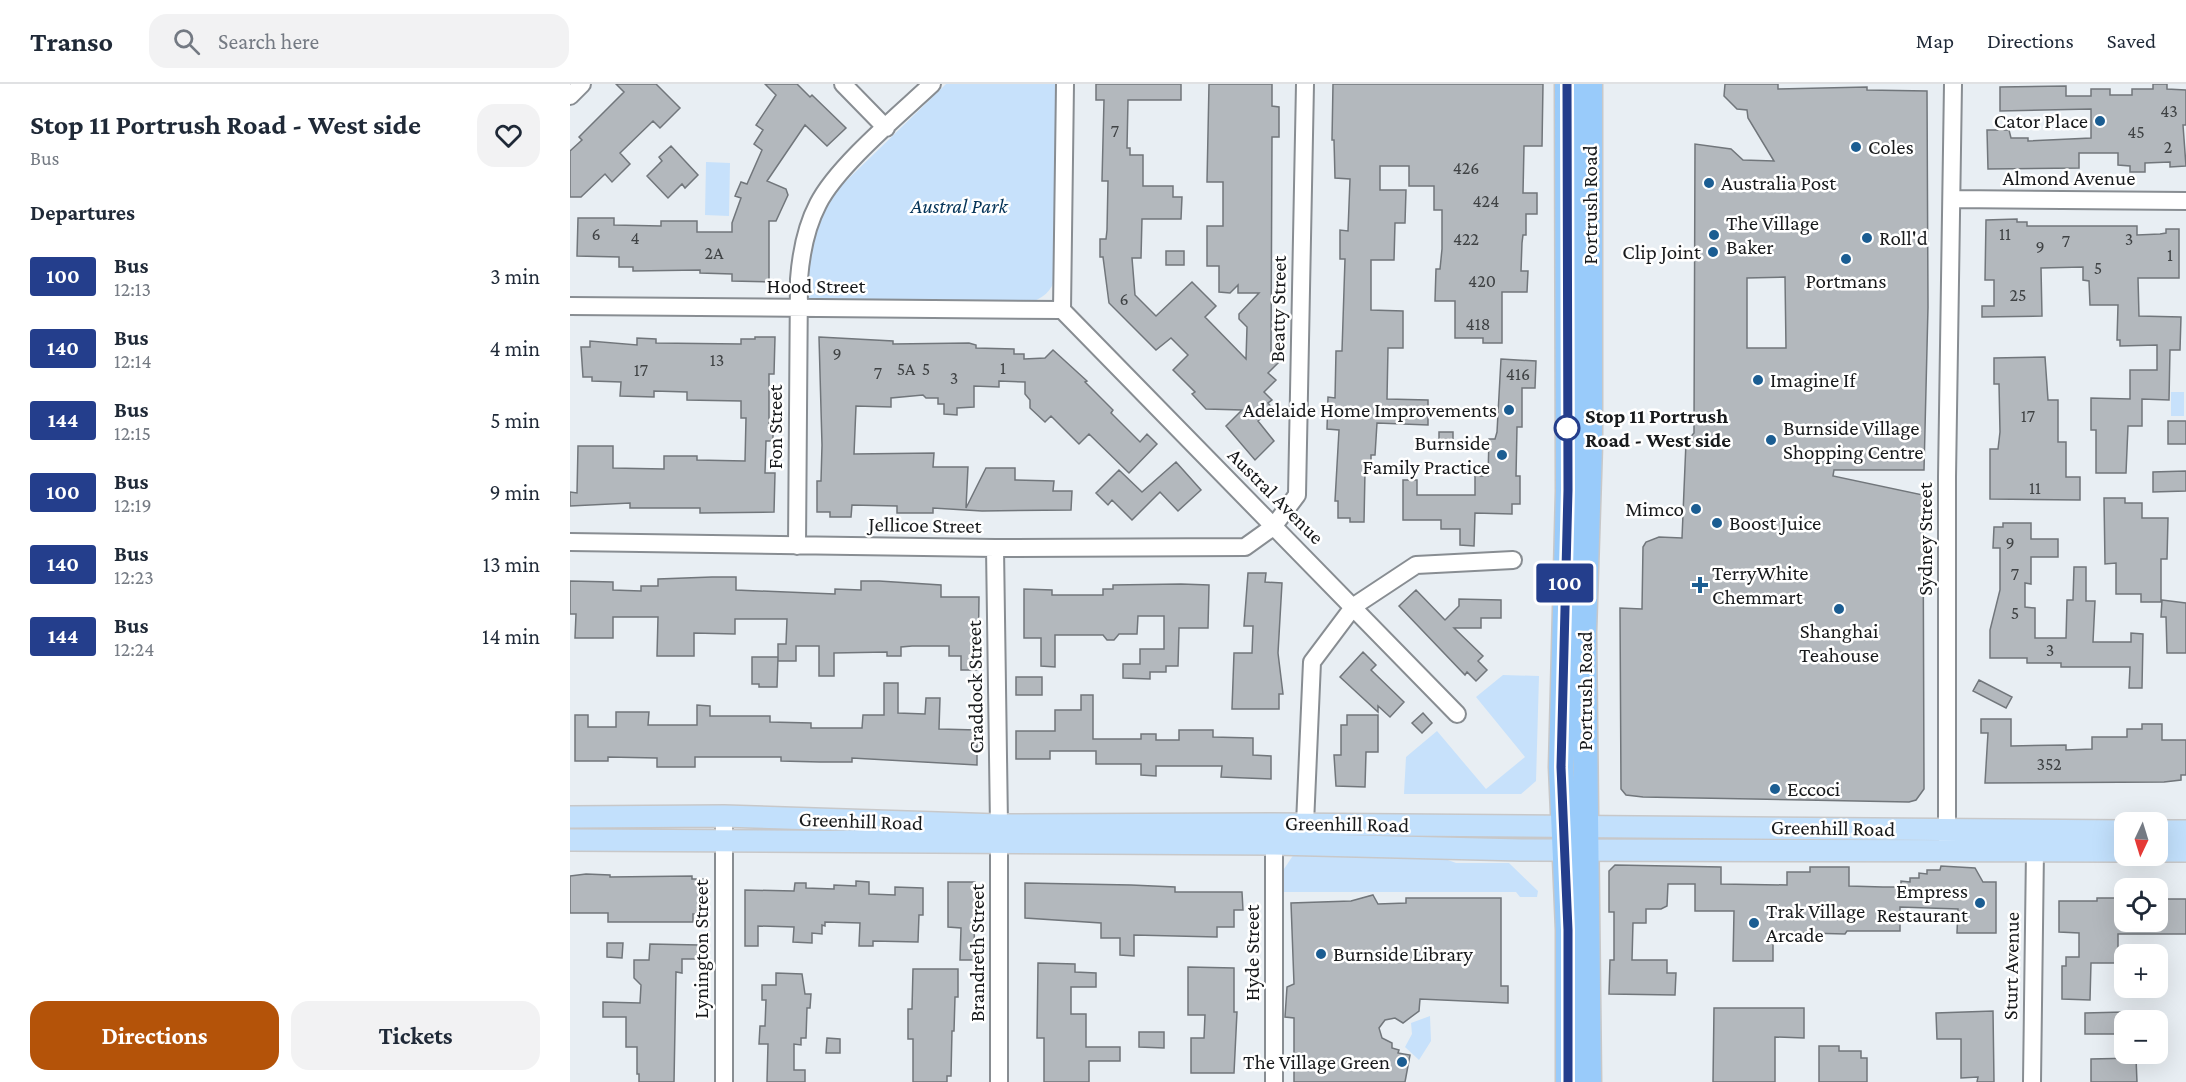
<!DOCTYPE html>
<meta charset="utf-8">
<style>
body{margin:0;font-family:"Crimson Pro",serif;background:#f2f2f3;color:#1f2937;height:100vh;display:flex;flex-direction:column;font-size:22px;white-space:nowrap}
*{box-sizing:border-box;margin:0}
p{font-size:20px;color:#747a83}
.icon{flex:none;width:33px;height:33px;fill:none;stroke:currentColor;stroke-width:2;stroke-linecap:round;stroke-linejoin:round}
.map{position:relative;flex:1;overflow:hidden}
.sheet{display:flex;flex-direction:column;background:#fff;width:570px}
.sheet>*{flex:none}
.badge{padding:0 12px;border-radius:4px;font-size:21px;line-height:39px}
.needle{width:39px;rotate:184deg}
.fabs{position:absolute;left:1544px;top:728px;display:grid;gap:12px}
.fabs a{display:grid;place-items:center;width:54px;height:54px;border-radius:12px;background:#fff;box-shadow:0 6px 24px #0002;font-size:30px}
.map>.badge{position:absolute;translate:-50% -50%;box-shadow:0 0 0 3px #fff}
h2{padding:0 30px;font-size:22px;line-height:54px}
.round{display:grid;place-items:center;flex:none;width:63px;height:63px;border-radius:18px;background:#f2f2f3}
.overview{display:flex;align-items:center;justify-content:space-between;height:102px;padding:0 30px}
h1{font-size:28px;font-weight:700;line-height:45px}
.button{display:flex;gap:12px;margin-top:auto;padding:12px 30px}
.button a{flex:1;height:69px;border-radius:18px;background:#b45309;color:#fff;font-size:24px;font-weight:700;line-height:69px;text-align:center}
.button a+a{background:#f2f2f3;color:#1f2937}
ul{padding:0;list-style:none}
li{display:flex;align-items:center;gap:18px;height:72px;padding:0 30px}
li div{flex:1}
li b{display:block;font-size:22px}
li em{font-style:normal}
li .badge{min-width:66px;font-weight:700;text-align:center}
header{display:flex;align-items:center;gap:36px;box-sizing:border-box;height:84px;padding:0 30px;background:#fff;border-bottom:2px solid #e0e1e3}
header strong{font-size:28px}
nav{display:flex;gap:33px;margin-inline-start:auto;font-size:21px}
.search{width:420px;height:54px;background:#f2f2f3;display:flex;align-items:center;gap:15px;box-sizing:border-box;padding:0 21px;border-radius:18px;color:#747a83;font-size:22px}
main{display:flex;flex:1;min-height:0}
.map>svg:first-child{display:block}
.green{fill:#c7e1fb}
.building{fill:#b3b8bd;stroke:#71767b;stroke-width:1.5;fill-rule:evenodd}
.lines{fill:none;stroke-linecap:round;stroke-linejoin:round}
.minor-casing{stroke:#888d92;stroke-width:20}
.major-casing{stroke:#c8c8c9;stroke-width:24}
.highway-casing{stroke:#c8c8c9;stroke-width:27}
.minor{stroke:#fff;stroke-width:16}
.major{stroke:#c2e0fc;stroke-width:21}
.highway{stroke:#99cbfa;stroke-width:24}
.line-casing{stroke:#fff;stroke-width:14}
.line{stroke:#243e8c;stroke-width:9}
.poi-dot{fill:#1b5d92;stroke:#fff;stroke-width:2}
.stop-dot{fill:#fff;stroke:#243e8c;stroke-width:3}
.labels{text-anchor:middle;stroke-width:5;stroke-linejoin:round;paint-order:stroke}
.number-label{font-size:18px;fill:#3f4244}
.poi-label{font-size:21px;fill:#181a1c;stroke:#fff;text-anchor:start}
.street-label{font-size:21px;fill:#181a1c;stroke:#fff}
.park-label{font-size:21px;font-style:italic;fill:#043358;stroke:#fff}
.stop-label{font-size:21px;font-weight:bold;fill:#181a1c;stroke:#fff;text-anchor:start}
</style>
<header>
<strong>Transo</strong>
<div class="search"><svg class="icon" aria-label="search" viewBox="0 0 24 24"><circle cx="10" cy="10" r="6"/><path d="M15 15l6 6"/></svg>Search here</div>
<nav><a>Map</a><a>Directions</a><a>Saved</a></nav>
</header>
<main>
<section class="sheet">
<div class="overview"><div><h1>Stop 11 Portrush Road - West side</h1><p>Bus</p></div><a class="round"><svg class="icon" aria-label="heart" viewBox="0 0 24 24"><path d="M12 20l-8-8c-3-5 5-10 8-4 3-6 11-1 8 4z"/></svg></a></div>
<h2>Departures</h2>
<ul>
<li><span class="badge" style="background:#243e8c;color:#fff">100</span><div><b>Bus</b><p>12:13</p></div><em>3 min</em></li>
<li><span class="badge" style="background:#243e8c;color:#fff">140</span><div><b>Bus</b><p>12:14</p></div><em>4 min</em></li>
<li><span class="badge" style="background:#243e8c;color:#fff">144</span><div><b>Bus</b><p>12:15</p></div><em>5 min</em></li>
<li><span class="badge" style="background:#243e8c;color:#fff">100</span><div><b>Bus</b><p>12:19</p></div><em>9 min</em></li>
<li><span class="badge" style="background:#243e8c;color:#fff">140</span><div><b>Bus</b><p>12:23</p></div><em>13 min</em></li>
<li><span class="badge" style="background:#243e8c;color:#fff">144</span><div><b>Bus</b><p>12:24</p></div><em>14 min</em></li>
</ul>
<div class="button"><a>Directions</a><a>Tickets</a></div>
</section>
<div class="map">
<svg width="1616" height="998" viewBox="0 0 1616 998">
<rect width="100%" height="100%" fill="#e8eef3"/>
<!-- green -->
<path class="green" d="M376,0H486L485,192C483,207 472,216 456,219L236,217L237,174L257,120L271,102Z
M136,78L160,79L159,132L135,131Z
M1601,308H1614V332H1601Z
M933,591L969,592L966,697L951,710H834L836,673L867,647L916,705L955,673L906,613Z
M724,770L867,772L886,779H939L968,807L967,813H950L946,808H714V785Z
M860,932L861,957L849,976L835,963L842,950L841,939Z"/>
<!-- building -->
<path class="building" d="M46,0H86L110,24L90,44L83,37L50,69L60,80L42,98L35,90L11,113H0V67L12,56L9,53L54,8Z
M195,0H227L240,13L242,11L276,44L257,62L235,41L197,97L216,105L218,111L206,137H199V198L162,197V190L130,189V186L63,187V183H49V173L7,172L8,134H44V141L91,142V137H127V148H162V139L171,114L165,112L171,98L177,100L192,66L184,60L193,46L186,41L206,11Z
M526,0H611V16H558L557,64H560V71H573V102H603V113H612L611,135H572L571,174H562L565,211L586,232L622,198L646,222L635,233L676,275L677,243L669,235V230L689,209H668V201L660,209L649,208V182H637V142H653V98H637L639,0H702V22L709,23V53H702L701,272L708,279L698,289L706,296L694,308L702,316L698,319L702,324L688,337L704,357L685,376L656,342L672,326L636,325L622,310L625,308L603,286L618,271L601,254L586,266L539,219L533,173H530V155H536L537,146L538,97H532L534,16H526Z
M763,0H973L972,62H954L953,109H967V130H956V151H953L952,159L951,187H958L957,208H932V259H913V254H885V217H865L866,185H870L872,165V126H864V102H839V82H810V106H836L835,139H825L824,176H801V226L833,227V264H818L817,315L858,316V341L807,339L805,371H801V387H795L794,438H780V434H768V417H765L769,346L757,345L758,313L765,314L766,267H772L775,175H770V146L778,147L780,95L765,94L764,56H762Z
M1155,0H1208V5L1297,3V6L1357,7L1358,223L1354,386H1264L1263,392L1353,411L1354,705L1346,716L1339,718L1073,713L1056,711L1051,705L1050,524L1072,525L1073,463L1076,458L1089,453L1112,454L1116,358L1124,349L1125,60L1161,65L1173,76L1204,77L1178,34L1177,26L1167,25L1154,12ZM1215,193L1216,264H1177V194Z
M1583,0H1597V5L1616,6V41H1613L1616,82L1600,83V78L1575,79V88H1560V82L1548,81V69H1509V84L1418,85L1417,46H1439L1441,54H1458V57L1521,54V25L1430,27V3L1496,2V12H1521V5H1540V11H1562V5H1583Z
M101,62L128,91L115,104L112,100L98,114L77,92L92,77L89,73Z
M1447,135V138H1457V142H1567V151L1590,150L1596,149V145H1609V194H1568L1569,232L1611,233L1610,266H1600L1599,316L1572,315V342H1558L1556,389H1526V346H1521V314L1560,315V286H1587V261L1550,262V256H1547L1548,221H1520L1519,197L1513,196V183L1471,184L1472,232L1412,233V222H1424V196H1415L1416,136Z
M596,167H614V181H596Z
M185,253H205L204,290H199V344L203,345V357H196L195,389H205L204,428L130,429V424H60V419L0,422V408L7,409L8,362H43V384L94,385V372H127V376L175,377L176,334H171V317L117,316V308L84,307V313L50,312L51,298L22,297V293H13L11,263H20V257L67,261V254L86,255V259L171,260V255H185Z
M249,253L323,257V260L399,259L406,261V264L444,265V270H454V275L475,274L483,266L517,297L515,298L543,326L541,329L570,358L577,350L587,360L559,389L519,350L509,360L481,332L475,338L460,324V316L455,310V298L429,297V303L404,302V323L387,324V331L374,330V320H368V314H356L353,311L321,314V323L286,322L284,370L364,369L363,383H398L396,424L416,384H445V396L484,397L483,407H502L501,426L412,427L363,424V429H327V422L282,421L281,433H260V428H247V397H251L252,361Z
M1475,273L1478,316H1488V358H1496V393H1510V416L1420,415V365H1428L1430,348L1429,300H1424V274Z
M931,275L966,277L965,304H952V343H947L946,392H950V420H942V430L905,429L904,462L890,461V445H871V436H833V396H847V411H905V392H918L919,355H925L927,348Z
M1598,337H1616V360H1598Z
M869,348H883V363H869Z
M606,378L631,406L608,427L590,408L562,436L542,416L538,421L526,409L549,386L572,408Z
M1616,387V407L1583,408V388Z
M1534,414H1555V419H1572V434H1598L1597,475H1591V518H1571V510H1546V479L1535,480Z
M1433,439H1461V455H1488V473H1461V500L1455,499V523L1465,524V554H1496L1497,516H1503L1504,483H1516V517H1525L1523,558H1561V549L1573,550L1572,604H1559L1560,583H1491V579H1457V574H1420V546L1430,506V464H1423L1424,443H1433Z
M678,489H696L695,498L712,499L708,569L713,610H709V625H662L664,569H682L683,542H674Z
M142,493H166V506L265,510V505L291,506V497H309L371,501V513H409L408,586H391V572H379V562H342L331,563V572H317V568L264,569V592H249V562H226V577H208V560H216L217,535H165V550L124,549V572H87L88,533H43V554H5L6,530H0V497L43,498V506L71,507V502H88V495Z
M611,500L639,501L638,544H609L608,582H596V588H580V595L553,594V580H570V565H594V532H568L567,550H549L544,556H537L533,551H485V583L471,582V554H454V505L482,506V511H533V505H543V501Z
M846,506L875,536L889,522V515L931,516V534H911V544H884L913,572L908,577L917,586L906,597L897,588L895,591L829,522Z
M1592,516L1616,519V569H1597L1596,533H1591Z
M793,568L806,581L801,586L834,618L820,633L808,622V628L770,593Z
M182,573H208L207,603H189V600H182Z
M446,593H472V611H446Z
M1409,596L1442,613L1436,624L1403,607Z
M314,599H328V629L355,630L356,614H370L369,645L407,646V681L282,674V678H250L211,677V673H125V683H87V674L38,673V677H5V631H18V643H46V628H79L78,641H127V621L140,622V632H200V638L241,639V644H292L293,631H314Z
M511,611H523V655H571V650H586V656H609V646H643V653L683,654V671L701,672V695L651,693L652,682H586V692L571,691V680H526V667H480V675H446V647H485V626H511Z
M853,629L862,639L852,649L842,639Z
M777,631H808V668H796L795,703L766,702L764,671H771V641H777Z
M1411,635H1441V662L1496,661V666L1522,665V653H1557V645H1572V640H1592V656H1616V691H1611V696L1594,698L1415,699L1418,649H1411Z
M1045,781L1151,783V800L1217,801V788H1240V783H1279V802L1313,803H1331V797L1340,798V794H1349V789L1357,790V786H1370L1371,782L1405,784L1413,798H1426V849H1387L1388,825L1330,823V847H1277L1275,850L1203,848V877H1163L1164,827H1125V800H1098L1097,822L1091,825H1076V839H1063L1062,876H1097V889H1106L1105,911L1039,910L1040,876H1044V828H1039V787Z
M16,790L40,791V793L122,792V795H133V830H123V838H38V829H0V792Z
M286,797L299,798V810L325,811V803L353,804V831H349L348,858L303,857V862H289L290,839L255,838V842L252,841V850L242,849V859L223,858L224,843L188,842V862H175V806L224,807L225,799H236V804L264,805V801L286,802Z
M378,798H405L404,876H390L391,844L378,843Z
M455,799L561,801L605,803V808H672L673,826H664V843H647V853L564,851V872L550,871V854H531V839L455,834Z
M803,811L808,820L836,819V814H931V902H938V919L850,915L849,927L833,939L825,934L815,936L809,944L812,954L822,959V964L829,966L828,969L840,971L835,998H724V934L715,933L717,903L724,900L721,819L781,817Z
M1527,814H1548V837H1596V815H1616V850H1548V879H1521L1520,916L1492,915V882H1496V873H1509V849L1489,848V817H1527Z
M37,859H53L52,874L37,873Z
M80,860L129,861V875H112V889L106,888L104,998H69V990H67V963H56V933H33V918L70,919L71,901L64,894V876H79Z
M468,879L505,880V888L526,889V903H501V930H516V963H550V977H519V998H474V954H467Z
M618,883L664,884V928H667L664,989H621V954H634L635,931H618Z
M343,885H388V913H385L384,947H382L381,992H377V998H343V955H338V925H342Z
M206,889L232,890L235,910H241L240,924H237L236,954H231V961L224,960V986H235V998H197L198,960H189L190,942H195L196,916H192V901H206Z
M1144,924H1234V954L1205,953V998H1143Z
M1423,927L1424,998H1407L1408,993L1391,994V955H1367L1366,929Z
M1554,928V950H1515V929Z
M569,948H594V964L569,963Z
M257,954L270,955V969H256Z
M1249,962H1269V967H1291V974H1297V998H1249Z
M1566,974L1567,998H1521V975Z"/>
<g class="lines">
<defs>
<path id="minor" d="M273,0L316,44
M0,12L12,0
M1382,115L1616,117
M0,222L492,226
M492,226L887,630
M492,226L495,0
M0,458L425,464L675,463L703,443L727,411L735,0
M227,462L229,195C231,169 236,143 248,120C267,82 330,30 362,0
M425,464L429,741V998
M154,732V998
M735,740L742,578L784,522L846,481L943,476
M704,750V998
M1377,758V393L1383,0
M1462,998L1465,766"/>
<path id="major" d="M0,733L154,732L429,741L704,740L1554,747
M1587,747H1616
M0,756L704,760L951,766L1554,767
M1587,767H1616"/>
<path id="highway" d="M997,0L998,407L991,683L998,846V998
M1019,998L1014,548L1020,361V0"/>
</defs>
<!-- minor casing -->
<use href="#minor" class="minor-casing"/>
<!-- major casing -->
<use href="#major" class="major-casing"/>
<!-- highway casing -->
<use href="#highway" class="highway-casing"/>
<!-- minor -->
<use href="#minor" class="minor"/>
<!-- major -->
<use href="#major" class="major"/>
<!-- highway -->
<use href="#highway" class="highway"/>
</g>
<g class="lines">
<defs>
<path id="line" d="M997,0L998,406L991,683L998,846V998"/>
</defs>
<!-- line casing -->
<use href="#line" class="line-casing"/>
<!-- line -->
<use href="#line" class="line"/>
</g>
<!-- markers -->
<g class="poi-dot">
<circle cx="1530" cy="37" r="6"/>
<circle cx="1286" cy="63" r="6"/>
<circle cx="1139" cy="99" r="6"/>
<circle cx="1144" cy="151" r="6"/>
<circle cx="1297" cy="154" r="6"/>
<circle cx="1143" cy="168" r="6"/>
<circle cx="1276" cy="175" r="6"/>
<circle cx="1188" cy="296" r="6"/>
<circle cx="939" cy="326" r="6"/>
<circle cx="1201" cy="356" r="6"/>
<circle cx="932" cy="371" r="6"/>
<circle cx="1126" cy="425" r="6"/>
<circle cx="1147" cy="439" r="6"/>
<path d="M1127 492h6v6h6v6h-6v6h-6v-6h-6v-6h6z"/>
<circle cx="1269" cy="525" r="6"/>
<circle cx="1205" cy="705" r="6"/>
<circle cx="1410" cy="819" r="6"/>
<circle cx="1184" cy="839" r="6"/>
<circle cx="751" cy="870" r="6"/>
<circle cx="832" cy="978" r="6"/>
</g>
<circle class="stop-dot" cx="997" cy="344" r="12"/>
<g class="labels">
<!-- number labels -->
<g class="number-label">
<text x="1599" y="33">43</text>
<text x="545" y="53">7</text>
<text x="1566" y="54">45</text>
<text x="1598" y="69">2</text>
<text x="896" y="90">426</text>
<text x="916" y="123">424</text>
<text x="26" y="156">6</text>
<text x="1435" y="156">11</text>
<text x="65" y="160">4</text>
<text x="896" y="161">422</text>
<text x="1559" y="161">3</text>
<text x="1496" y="163">7</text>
<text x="1470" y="169">9</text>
<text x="144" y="175">2A</text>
<text x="1600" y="177">1</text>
<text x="1528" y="190">5</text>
<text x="912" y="203">420</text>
<text x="1448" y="217">25</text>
<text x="554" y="221">6</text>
<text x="908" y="246">418</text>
<text x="267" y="276">9</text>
<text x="147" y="282">13</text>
<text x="433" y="290">1</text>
<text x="336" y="291">5A</text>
<text x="356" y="291">5</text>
<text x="71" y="292">17</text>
<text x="308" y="295">7</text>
<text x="948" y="296">416</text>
<text x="384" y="300">3</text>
<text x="1458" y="338">17</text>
<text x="1465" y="410">11</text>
<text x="1440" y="465">9</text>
<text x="1445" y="496">7</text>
<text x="1445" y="535">5</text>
<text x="1480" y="572">3</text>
<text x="1479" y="686">352</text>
</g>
<!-- poi labels -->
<g class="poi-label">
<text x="1518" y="44" text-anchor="end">Cator Place</text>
<text x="1298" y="70">Coles</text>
<text x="1151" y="106">Australia Post</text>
<text x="1156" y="146">The Village<tspan x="1156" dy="24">Baker</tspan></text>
<text x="1309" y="161">Roll'd</text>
<text x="1131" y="175" text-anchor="end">Clip Joint</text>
<text x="1276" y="204" text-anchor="middle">Portmans</text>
<text x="1200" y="303">Imagine If</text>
<text x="927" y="333" text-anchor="end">Adelaide Home Improvements</text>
<text x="1213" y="351">Burnside Village<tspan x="1213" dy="24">Shopping Centre</tspan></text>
<text x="920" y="366" text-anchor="end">Burnside<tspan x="920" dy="24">Family Practice</tspan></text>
<text x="1114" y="432" text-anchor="end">Mimco</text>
<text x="1159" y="446">Boost Juice</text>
<text x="1142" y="496">TerryWhite<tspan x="1142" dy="24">Chemmart</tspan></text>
<text x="1269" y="554" text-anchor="middle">Shanghai<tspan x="1269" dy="24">Teahouse</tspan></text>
<text x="1217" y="712">Eccoci</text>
<text x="1398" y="814" text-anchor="end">Empress<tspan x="1398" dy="24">Restaurant</tspan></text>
<text x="1196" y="834">Trak Village<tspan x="1196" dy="24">Arcade</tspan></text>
<text x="763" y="877">Burnside Library</text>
<text x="820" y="985" text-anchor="end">The Village Green</text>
</g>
<!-- street labels -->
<g class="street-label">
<text x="1499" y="101">Almond Avenue</text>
<text transform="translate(1020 121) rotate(-90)" y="7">Portrush Road</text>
<text x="246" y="209">Hood Street</text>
<text transform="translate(708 225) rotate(-89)" y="7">Beatty Street</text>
<text transform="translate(205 343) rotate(-90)" y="7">Fon Street</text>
<text transform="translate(706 412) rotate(45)" y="7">Austral Avenue</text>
<text transform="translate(355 441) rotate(1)" y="7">Jellicoe Street</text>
<text transform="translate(1355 455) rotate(-90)" y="7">Sydney Street</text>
<text transform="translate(405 603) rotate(-91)" y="7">Craddock Street</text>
<text transform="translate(1015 607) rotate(-90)" y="7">Portrush Road</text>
<text transform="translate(291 737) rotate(2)" y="7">Greenhill Road</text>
<text transform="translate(777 740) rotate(1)" y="7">Greenhill Road</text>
<text transform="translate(1263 744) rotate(1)" y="7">Greenhill Road</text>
<text transform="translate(131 865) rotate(-90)" y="7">Lynington Street</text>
<text transform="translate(407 869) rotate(-90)" y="7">Brandreth Street</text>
<text transform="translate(682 869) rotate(-90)" y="7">Hyde Street</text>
<text transform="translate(1441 882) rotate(-89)" y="7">Sturt Avenue</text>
</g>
<!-- park labels -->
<g class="park-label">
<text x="389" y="129">Austral Park</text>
</g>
<!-- stop labels -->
<g class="stop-label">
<text x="1015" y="339">Stop 11 Portrush<tspan x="1015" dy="24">Road - West side</tspan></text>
</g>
</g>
</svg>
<div class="fabs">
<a><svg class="needle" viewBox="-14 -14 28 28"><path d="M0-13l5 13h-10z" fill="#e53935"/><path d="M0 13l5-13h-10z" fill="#747a83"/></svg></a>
<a><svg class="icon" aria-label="locate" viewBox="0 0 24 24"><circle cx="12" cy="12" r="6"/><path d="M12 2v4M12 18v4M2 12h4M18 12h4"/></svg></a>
<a>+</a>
<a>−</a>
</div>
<b class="badge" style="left:995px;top:499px;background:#243e8c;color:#fff">100</b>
</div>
</main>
